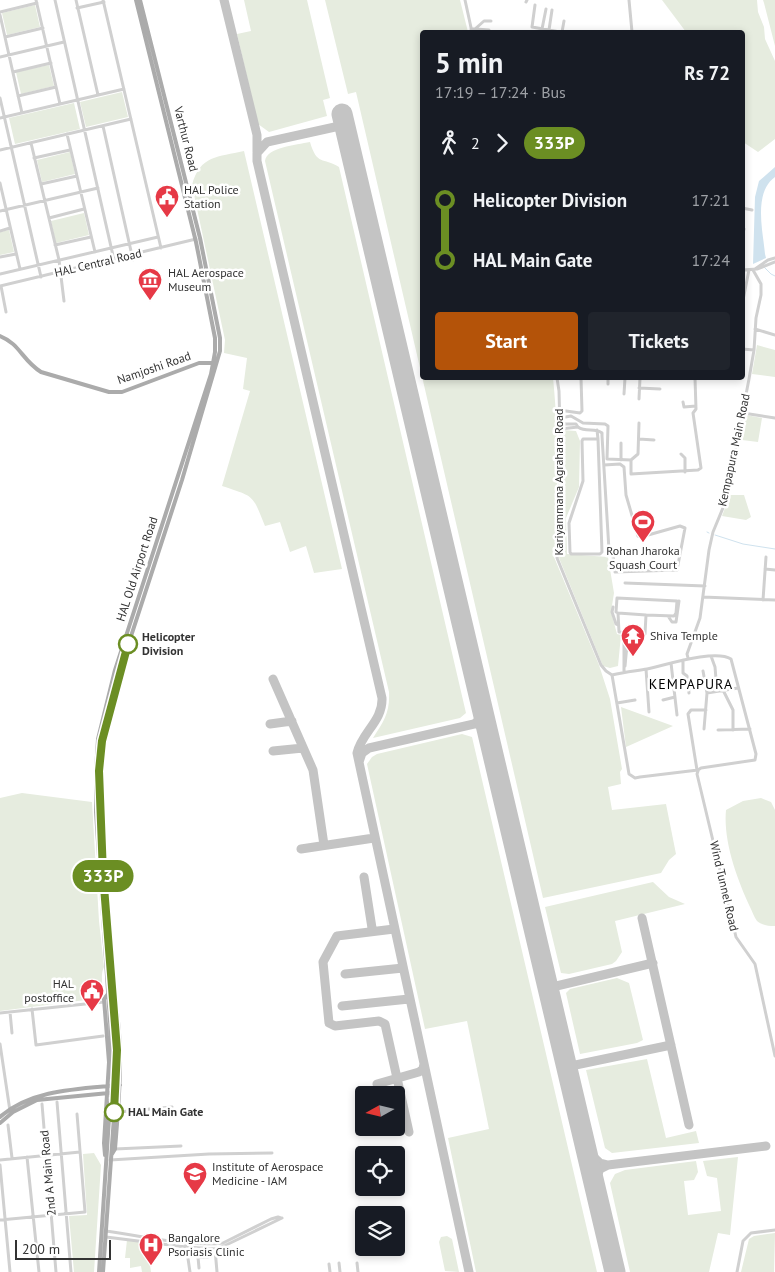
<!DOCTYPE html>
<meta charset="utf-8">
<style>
body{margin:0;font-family:"PT Sans",sans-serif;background:#20242c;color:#f1f3f6;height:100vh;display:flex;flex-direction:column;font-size:19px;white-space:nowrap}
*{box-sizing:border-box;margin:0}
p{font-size:16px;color:#9ea1a6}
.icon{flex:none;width:28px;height:28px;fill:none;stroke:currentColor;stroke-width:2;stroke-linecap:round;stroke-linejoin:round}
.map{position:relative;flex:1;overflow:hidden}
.side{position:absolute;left:420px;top:30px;width:325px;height:350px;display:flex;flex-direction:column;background:#171b24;border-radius:5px;box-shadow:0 2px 8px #0003}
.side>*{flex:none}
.badge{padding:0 10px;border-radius:16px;font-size:18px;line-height:32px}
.needle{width:32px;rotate:262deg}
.fabs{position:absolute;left:355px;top:1086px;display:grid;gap:10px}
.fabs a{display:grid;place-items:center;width:50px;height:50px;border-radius:5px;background:#171b24;box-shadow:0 2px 8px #0003;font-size:25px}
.scale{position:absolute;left:15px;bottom:12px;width:96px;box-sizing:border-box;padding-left:5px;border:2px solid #333;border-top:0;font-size:14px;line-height:18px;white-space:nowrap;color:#333;-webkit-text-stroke:4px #fff;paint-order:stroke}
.map>.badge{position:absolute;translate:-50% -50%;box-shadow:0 0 0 2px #fff}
.legs{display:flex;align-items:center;gap:8px;height:55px;padding:0 15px;font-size:16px}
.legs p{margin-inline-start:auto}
.overview{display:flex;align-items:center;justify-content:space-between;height:85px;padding:0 15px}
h1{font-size:28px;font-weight:700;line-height:38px}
.action{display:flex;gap:10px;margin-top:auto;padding:10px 15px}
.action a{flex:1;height:58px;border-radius:5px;background:#b45309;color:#fff;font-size:20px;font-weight:700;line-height:58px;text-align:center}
.action a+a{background:#20242c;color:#f1f3f6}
ul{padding:0 15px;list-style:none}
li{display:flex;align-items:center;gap:18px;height:60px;font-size:19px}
li i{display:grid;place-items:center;width:8px;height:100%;margin:0 6px;background:currentColor}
li i::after{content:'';width:12px;height:12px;margin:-6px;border:4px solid;border-radius:50%;background:#171b24}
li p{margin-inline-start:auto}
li:first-child i{background:linear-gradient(#0000 50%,currentColor 0)}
li:last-child i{background:linear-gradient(currentColor 50%,#0000 0)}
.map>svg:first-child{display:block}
.green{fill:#e6ecdf}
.water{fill:#cfe2ee}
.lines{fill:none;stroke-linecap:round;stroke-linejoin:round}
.stream{stroke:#cfe2ee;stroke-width:1}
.taxiway{stroke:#c4c4c4;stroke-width:9}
.runway{stroke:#c4c4c4;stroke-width:21}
.major-tunnel{stroke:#d6d6d6;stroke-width:4;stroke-dasharray:4 2;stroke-linecap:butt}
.minor{stroke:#d0d0d0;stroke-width:3}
.major{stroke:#ababab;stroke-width:4}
.line-1-casing{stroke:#fff;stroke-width:11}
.line-1{stroke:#6b8e23;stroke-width:8}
.stop-1-dot{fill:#fff;stroke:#6b8e23;stroke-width:2.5}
.labels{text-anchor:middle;stroke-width:5;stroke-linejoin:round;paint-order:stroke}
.street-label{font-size:12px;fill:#333;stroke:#fff}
.poi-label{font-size:12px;fill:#333;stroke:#fff;text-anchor:start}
.stop-label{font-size:12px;font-weight:bold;fill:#333;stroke:#fff;text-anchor:start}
.neighbourhood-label{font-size:14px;letter-spacing:1px;fill:#000;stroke:#fff}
</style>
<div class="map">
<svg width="775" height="1272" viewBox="0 0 775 1272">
<rect width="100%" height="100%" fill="#fff"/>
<!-- green -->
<path class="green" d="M244,0H307L330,98L323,100L327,116L269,132L258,124L237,34L251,31Z
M325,0H460L468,32H422V378H553C559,434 557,493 557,550L554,557L599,665L610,699L622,769L620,772L621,784L608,787L612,810L666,804L676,854L669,860L661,873L543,898L356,92L348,94Z
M662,0H757L758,12L764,27L765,39L775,61V139L758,152L743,142L742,32H686Z
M763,0H775V46L764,3Z
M35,5L40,27L7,35L2,13Z
M49,65L54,86L21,94L16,72Z
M122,92L128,117L86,127L80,102Z
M74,103L80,129L15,144L9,118Z
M310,142C317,166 323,157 339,167L466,713L460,718L373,738C384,721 390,713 389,692L265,161C267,147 296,145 310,142Z
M244,151L342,569L314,573L306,546L290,552L280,522L265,526C252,494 255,497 222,486L250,391L243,389L247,358L224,353L225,340L192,185C200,155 218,157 244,151Z
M70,152L75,174L42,182L37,160Z
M84,213L89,235L56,243L51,221Z
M9,230L14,252L0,255V232Z
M757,345L775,350V377L752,374Z
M746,415L762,418L758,442L742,440Z
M562,430L576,431L580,441L579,487L566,518L567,554L608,557L614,593L611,612L617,634L621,635L618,666L610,668L603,666L559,558L561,551Z
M730,495H744L751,517L746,520L722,516Z
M621,707L673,726L626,747Z
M462,734L472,737L597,1272H476L448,1138L489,1129L467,1021L425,1029L367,764L372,757L377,754Z
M22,793L92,802L99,921L104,967C99,977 105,988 101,998L0,1011V798Z
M761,798L771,802L775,810V926C768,926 762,925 757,921C754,917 752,911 750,907C737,879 723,841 726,810L743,801Z
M653,882L669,897L685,904L615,921L622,952L616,961L612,964L569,974L561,973L545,907Z
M617,978L629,983L643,1040L637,1043L580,1054L566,993L570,989Z
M647,1059L666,1138L696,1131L699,1143L612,1153L605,1148L586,1070Z
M94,1153L101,1165L94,1272H74L69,1216L87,1215L83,1154Z
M738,1157L730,1235L718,1233L709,1272H630L610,1183L615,1174L625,1170L696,1161L698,1172L694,1180L684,1181L688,1215L721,1211L717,1178L707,1176L703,1161Z
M775,1233L774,1272H741L749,1239L754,1236Z
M447,1236L452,1239L459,1272L445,1271L439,1242L441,1237Z
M127,1240L147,1243L151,1272H142L141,1266L130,1268V1258H125Z"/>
<!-- water -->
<path class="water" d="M775,167V177C753,193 763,231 765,254L766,258L753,264L755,197L759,181Z"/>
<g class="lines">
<!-- stream -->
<path class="stream" d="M764,267L771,274L775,276
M707,532L709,533
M715,535L743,544L775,549"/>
<!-- taxiway -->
<path class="taxiway" d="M224,0L257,135V152
M344,125L267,142L257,153V161L382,698C383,721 362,732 357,753L469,1272
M273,679L313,770L324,845
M270,724L292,721
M474,724H480L487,729
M273,751L303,748
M359,762L362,753L369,748L474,724L479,720L483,713
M301,849L374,838
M364,877L372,928L370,932
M642,918L689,1125
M394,929L337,936L323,962L329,1023L335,1026L379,1021L385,1024L409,1132
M345,974L403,968
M548,988L653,963
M342,1006L409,999
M566,1067L671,1045
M377,1084L419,1072L423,1069L424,1064
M586,1150L600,1163L608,1165
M594,1182L600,1169L608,1165L766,1146"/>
<!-- runway -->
<path class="runway" d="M342,114L615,1272"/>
<!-- major-tunnel -->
<path class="major-tunnel" d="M110,1103L112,1078
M115,1103L116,1078"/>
<!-- minor -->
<path class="minor" d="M36,0L60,104
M55,0L114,260
M76,0L98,95
M103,0L161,248
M465,0L472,32
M629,0L632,32
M526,2L527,0
M535,5L532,27L560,32
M77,8L104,2
M0,12L37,3
M0,15L22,113
M471,29H475L484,21H491
M476,29L489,30
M542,29L546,9
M549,30L552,10
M562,32L564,21
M5,37L43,28
M0,57L64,42
M13,72L51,63
M18,96L56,87
M0,98L41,277
M0,118L124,89
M103,126L133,260
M67,134L95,252
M31,143L59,260L64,301
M0,150L131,119
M34,158L70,150
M0,183L20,269
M41,184L77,176
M742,208L752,210
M0,211L98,188
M49,218L84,209
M0,231L10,228
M742,236L744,229
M55,245L91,237
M0,257L16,254
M755,269L768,260L775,258
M742,270L757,269L775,262
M0,274L158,237
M0,286L196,239
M1,286L6,312
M742,305L749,270
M755,329L775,335
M742,349L754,350
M557,378L559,391L560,429L559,551L557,558L601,665L606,671L612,675L629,774L635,778L640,777L698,770L701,768L755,760L756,754L731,659C715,649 666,665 647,669C635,671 624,672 612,675
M608,384V378
M639,388L660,389
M624,394L625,378
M639,399L640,378
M683,402L684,407L696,406
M559,410L580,413L582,411L581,378
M743,413L775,418
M560,418L571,416L583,423L605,424L608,426L607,459L631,460V474L698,470L701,468L693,413L696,409L695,378
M560,424H576L578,427L560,429
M578,427C586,433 595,427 602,433V436L609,550L613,556L615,572L677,570L685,528L680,526L641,537L638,536L626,495L624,467L620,464L604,465
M597,430L598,439L602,552L600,554H571L570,552L569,523L583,481L582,441L583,439H598
M639,439L654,440
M681,454L685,458V472
M621,460V443
M631,460L638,454L639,423
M765,569L775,570
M625,583L705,586
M703,597L775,600
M617,598L677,601L676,613L674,616L646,615L645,634L619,632L618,613L616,612Z
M763,600L766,557
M613,607L612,612L616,624L618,625
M618,613L646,615
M668,616L672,622H676L679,601
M624,633V671
M711,656L715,667L717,691
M688,658L687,654L700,618L709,550L713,532L725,503L749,379L754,350L756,318L761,295V284L753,270
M683,660V673L687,676L689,693
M671,663L677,715
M625,666L628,634
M646,669L649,712
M703,671L707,693L704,729
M723,690L733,710V730
M707,693L738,688
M663,700L675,697
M617,703L635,700
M718,730L750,729
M697,770L688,714L691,710H706
M698,771L697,774L736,937L755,964L775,1056
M32,1009L36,1045L103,1036
M10,1012L12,1033
M0,1013L104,1002
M0,1044L10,1111
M57,1102L71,1272
M42,1104L56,1272
M118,1112L172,1107
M8,1125L12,1158
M115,1149L181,1146
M27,1157L39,1272
M0,1160L80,1152
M110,1160L209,1154L272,1153
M0,1165L10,1272
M0,1220L85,1212L77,1114
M106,1231C142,1236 187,1247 223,1243L271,1219L278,1217L281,1218
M106,1237L186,1247L215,1249L224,1246L282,1218
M186,1245L190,1272
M215,1249L217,1272
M339,1263L340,1272
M357,1263L358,1272
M329,1264L330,1272
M199,1268L198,1257H208L205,1248
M737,1272L743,1241L751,1233L775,1230"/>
<!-- major -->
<path class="major" d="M0,336C20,344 22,360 41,372L109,392H122L199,363H214
M112,1078V1051L96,812V772L98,739L115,670L211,374L215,352V338L196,242L136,0
M116,1078V1035L103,874L101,820L99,771L102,741L120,670L182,480L220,351V338L200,238L140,0
M0,1117C32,1089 79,1089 120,1085
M0,1123L13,1112L37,1100L119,1092
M112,1154L115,1149C119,1099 124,1050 115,1000
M105,1155L104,1143L109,1062L104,999L108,994
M99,1272L110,1103
M103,1272L115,1103"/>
</g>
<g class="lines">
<defs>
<path id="line-1" d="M114,1112L117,1050L103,874L99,771L102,741L128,644"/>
</defs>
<!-- line-1 casing -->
<use href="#line-1" class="line-1-casing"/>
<!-- line-1 -->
<use href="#line-1" class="line-1"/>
</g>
<!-- icons -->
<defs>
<symbol id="civic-pin" viewBox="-11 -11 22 30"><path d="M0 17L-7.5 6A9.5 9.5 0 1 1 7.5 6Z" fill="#e63946" stroke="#fff"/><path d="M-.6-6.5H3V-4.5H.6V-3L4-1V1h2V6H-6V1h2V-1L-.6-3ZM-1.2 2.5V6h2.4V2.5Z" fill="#fff"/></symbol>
<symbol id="museum-pin" viewBox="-11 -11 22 30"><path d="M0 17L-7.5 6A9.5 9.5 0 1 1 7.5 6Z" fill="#e63946" stroke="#fff"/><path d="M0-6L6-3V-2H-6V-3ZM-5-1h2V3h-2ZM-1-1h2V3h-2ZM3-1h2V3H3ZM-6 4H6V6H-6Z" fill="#fff"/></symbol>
<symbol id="stadium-pin" viewBox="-11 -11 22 30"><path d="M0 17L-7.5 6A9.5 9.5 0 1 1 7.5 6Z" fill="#e63946" stroke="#fff"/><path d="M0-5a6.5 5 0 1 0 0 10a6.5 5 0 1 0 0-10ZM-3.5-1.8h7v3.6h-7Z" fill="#fff"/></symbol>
<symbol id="temple-pin" viewBox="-11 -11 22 30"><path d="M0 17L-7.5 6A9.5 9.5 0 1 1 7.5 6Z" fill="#e63946" stroke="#fff"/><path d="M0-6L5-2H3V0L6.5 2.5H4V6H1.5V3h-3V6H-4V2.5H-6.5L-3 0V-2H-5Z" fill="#fff"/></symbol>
<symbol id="university-pin" viewBox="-11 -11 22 30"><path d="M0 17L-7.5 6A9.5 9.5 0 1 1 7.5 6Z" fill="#e63946" stroke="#fff"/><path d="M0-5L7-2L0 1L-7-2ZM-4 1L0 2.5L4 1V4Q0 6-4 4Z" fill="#fff"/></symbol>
<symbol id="hospital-pin" viewBox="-11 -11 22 30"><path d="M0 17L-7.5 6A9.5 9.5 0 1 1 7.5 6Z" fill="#e63946" stroke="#fff"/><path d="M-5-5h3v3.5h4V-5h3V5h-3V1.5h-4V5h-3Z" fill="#fff"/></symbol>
</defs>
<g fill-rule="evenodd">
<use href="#civic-pin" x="153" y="183" width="28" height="38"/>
<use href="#museum-pin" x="136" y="266" width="28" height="38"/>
<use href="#stadium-pin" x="629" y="508" width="28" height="38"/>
<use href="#temple-pin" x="619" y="622" width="28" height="38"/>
<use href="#civic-pin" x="78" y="977" width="28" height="38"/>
<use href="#university-pin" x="181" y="1160" width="28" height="38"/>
<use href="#hospital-pin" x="137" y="1231" width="28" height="38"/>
</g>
<!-- markers -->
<g class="stop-1-dot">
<circle cx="128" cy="644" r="9"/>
<circle cx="114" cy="1112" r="9"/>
</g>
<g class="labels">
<!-- street labels -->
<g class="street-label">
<text transform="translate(186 139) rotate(76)" y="4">Varthur Road</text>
<text transform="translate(98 263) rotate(-13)" y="4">HAL Central Road</text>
<text transform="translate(154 368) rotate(-19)" y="4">Namjoshi Road</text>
<text transform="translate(734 450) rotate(-78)" y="4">Kempapura Main Road</text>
<text transform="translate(559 482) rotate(-90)" y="4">Kariyammana Agrahara Road</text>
<text transform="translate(137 569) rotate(-72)" y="4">HAL Old Airport Road</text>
<text transform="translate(724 886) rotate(77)" y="4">Wind Tunnel Road</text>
<text transform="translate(48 1173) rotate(-95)" y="4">2nd A Main Road</text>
</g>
<!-- poi labels -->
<g class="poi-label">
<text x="184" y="194">HAL Police<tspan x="184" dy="14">Station</tspan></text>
<text x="168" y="277">HAL Aerospace<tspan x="168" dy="14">Museum</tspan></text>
<text x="643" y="555" text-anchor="middle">Rohan Jharoka<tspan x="643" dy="14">Squash Court</tspan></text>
<text x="650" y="640">Shiva Temple</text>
<text x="74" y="988" text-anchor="end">HAL<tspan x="74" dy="14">postoffice</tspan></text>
<text x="212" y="1171">Institute of Aerospace<tspan x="212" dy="14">Medicine - IAM</tspan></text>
<text x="168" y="1242">Bangalore<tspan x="168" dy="14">Psoriasis Clinic</tspan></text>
</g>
<!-- stop labels -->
<g class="stop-label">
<text x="142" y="641">Helicopter<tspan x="142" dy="14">Division</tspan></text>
<text x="128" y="1116">HAL Main Gate</text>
</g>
<!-- neighbourhood labels -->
<g class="neighbourhood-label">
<text x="691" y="689">KEMPAPURA</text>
</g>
</g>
</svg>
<div class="fabs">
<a><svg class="needle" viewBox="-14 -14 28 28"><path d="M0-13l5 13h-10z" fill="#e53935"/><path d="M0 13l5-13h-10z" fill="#9ea1a6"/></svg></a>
<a><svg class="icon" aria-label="locate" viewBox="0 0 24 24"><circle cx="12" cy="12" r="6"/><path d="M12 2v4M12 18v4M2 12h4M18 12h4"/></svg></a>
<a><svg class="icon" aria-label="layers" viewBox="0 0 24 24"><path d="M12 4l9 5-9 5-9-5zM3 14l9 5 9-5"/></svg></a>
</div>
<div class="scale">200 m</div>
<b class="badge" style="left:103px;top:876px;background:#6b8e23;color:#fff">333P</b>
<section class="side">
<div class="overview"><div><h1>5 min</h1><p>17:19 – 17:24 · Bus</p></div><b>Rs 72</b></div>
<div class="legs"><svg class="icon" aria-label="walk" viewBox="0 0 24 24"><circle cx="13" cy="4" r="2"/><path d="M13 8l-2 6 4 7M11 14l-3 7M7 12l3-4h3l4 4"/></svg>2<svg class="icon" aria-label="forward" viewBox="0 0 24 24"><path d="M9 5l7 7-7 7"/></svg><b class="badge" style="background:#6b8e23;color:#fff">333P</b></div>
<ul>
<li><i style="color:#6b8e23"></i><b>Helicopter Division</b><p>17:21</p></li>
<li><i style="color:#6b8e23"></i><b>HAL Main Gate</b><p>17:24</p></li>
</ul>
<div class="action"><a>Start</a><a>Tickets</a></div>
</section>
</div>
